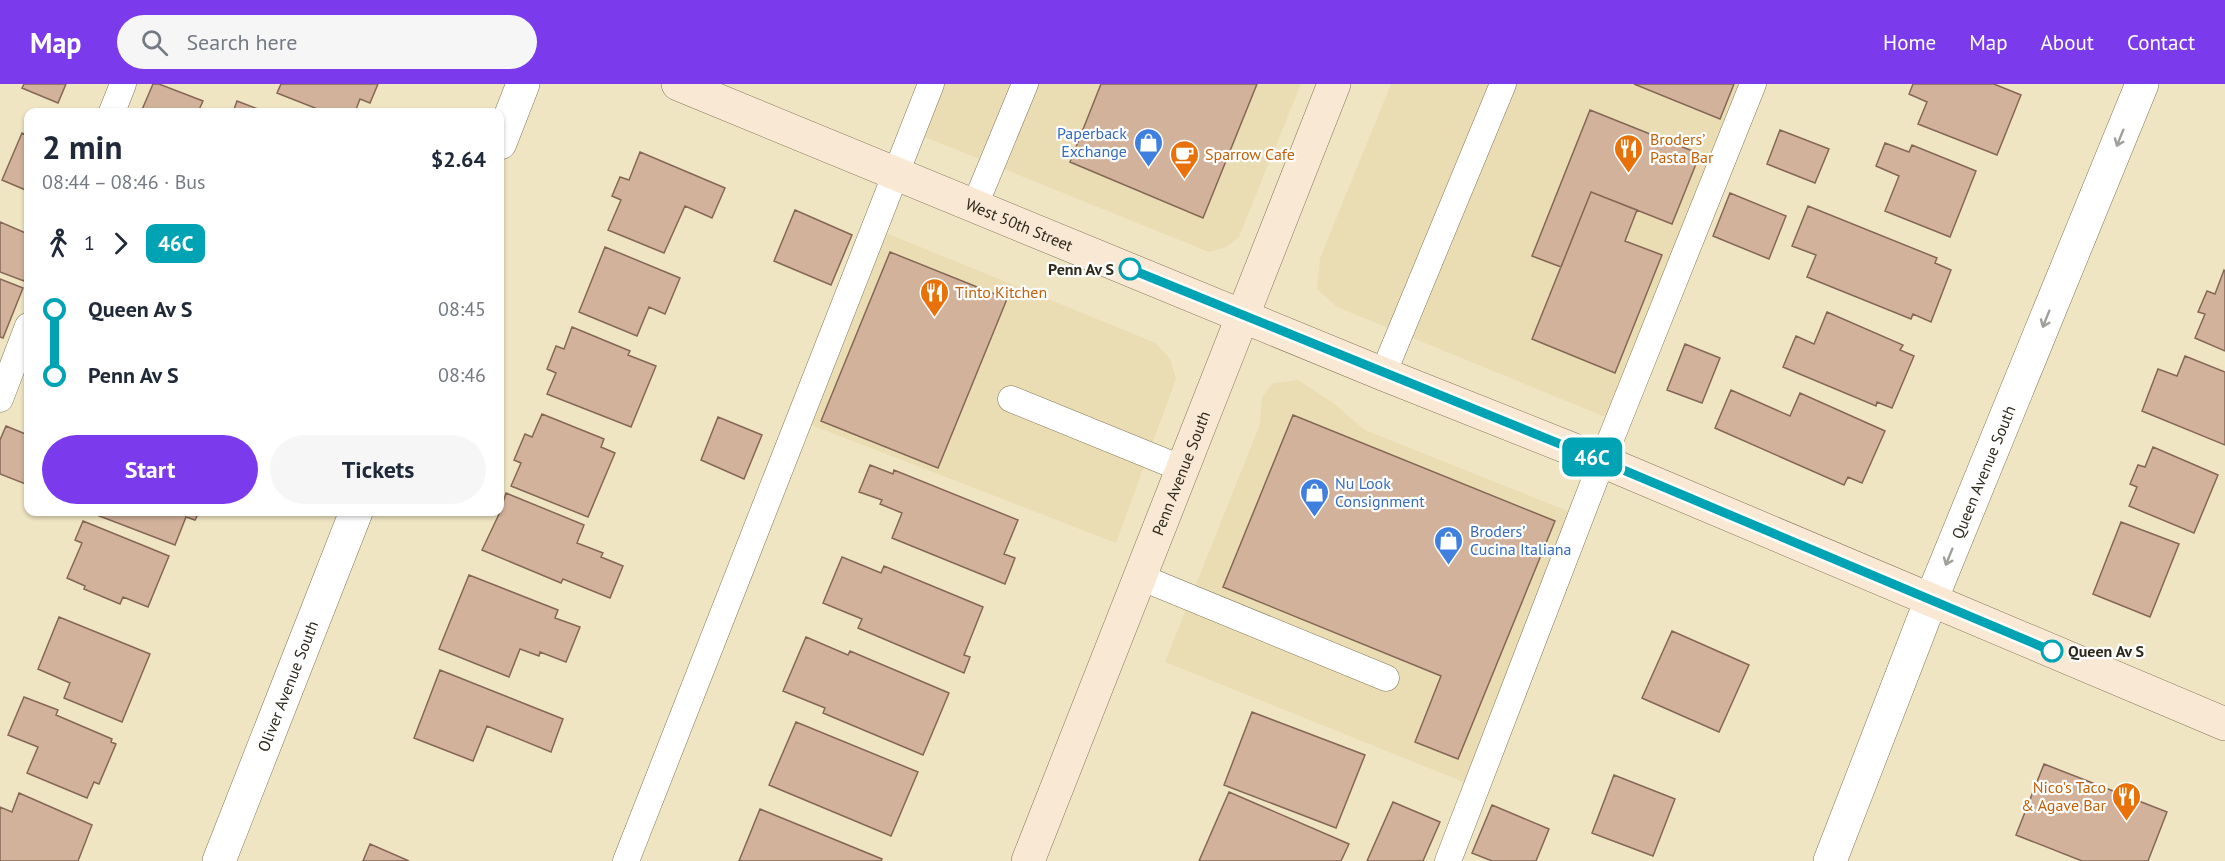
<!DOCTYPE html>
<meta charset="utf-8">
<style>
body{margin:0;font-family:"PT Sans",sans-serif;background:#f6f6f7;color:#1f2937;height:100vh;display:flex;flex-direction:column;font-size:22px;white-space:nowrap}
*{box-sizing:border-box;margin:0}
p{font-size:20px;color:#747a83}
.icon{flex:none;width:33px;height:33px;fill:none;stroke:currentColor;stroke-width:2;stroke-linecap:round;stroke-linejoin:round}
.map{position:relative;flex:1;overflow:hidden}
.sheet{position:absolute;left:24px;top:24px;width:480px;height:408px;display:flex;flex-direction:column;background:#fff;border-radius:12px;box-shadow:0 2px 4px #0004}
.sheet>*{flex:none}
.badge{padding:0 12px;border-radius:9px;font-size:21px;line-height:39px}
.map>.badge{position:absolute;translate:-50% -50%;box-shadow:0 0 0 3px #fff}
.legs{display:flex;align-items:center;gap:9px;height:66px;padding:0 18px;font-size:20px}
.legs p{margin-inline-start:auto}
.overview{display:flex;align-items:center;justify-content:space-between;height:102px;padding:0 18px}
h1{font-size:33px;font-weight:600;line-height:45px}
.primary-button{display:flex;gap:12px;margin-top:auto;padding:12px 18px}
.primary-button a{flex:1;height:69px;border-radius:36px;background:#7c3aed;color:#fff;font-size:24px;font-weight:600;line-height:69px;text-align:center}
.primary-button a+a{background:#f6f6f7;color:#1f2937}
ul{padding:0 18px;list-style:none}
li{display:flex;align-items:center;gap:21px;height:66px;font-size:22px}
li i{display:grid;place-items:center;width:9px;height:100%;margin:0 8px;background:currentColor}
li i::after{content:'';width:15px;height:15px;margin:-8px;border:4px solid;border-radius:50%;background:#fff}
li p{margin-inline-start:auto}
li:first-child i{background:linear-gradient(#0000 50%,currentColor 0)}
li:last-child i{background:linear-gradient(currentColor 50%,#0000 0)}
header{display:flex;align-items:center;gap:36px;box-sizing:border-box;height:84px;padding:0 30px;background:#7c3aed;color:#fff}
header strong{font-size:28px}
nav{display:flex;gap:33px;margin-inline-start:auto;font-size:21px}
.search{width:420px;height:54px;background:#f6f6f7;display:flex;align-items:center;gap:15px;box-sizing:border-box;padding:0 21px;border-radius:33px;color:#747a83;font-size:22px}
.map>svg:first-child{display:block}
.built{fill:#eaddb3}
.building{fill:#d3b29c;stroke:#846855;stroke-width:1.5}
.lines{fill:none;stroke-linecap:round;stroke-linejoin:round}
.lane-casing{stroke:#817658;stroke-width:27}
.street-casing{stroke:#817658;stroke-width:34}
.secondary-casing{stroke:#817658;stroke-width:34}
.lane{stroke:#fff;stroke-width:26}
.street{stroke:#fff;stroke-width:33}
.secondary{stroke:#f9e8d4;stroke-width:33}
.oneway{stroke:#a09f99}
.line-1-casing{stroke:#fff;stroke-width:14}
.line-1{stroke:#00a3b4;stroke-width:9}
.stop-1-dot{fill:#fff;stroke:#00a3b4;stroke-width:3}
.labels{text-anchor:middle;stroke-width:4.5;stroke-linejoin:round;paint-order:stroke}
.shop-label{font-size:16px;fill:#366cbe;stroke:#fff;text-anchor:start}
.food-label{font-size:16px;fill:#c56008;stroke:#fff;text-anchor:start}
.street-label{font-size:16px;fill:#2d291c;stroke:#fff}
.stop-label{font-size:16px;font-weight:bold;fill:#2d291c;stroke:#fff;text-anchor:end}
</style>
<header>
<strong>Map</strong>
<div class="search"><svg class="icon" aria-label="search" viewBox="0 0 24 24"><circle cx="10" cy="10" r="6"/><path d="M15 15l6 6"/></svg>Search here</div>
<nav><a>Home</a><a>Map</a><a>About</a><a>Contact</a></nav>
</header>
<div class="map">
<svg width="2225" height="777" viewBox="0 0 2225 777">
<rect width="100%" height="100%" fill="#f0e5c3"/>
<!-- built -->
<path class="built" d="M924,0H1301L1239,153L1226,163L1209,168L905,45Z
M1391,0H1758L1620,339L1337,223L1317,205L1320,174Z
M869,142L1156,259L1170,275L1176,295L1116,459L793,334Z
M1298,296L1332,318L1365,346L1578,431L1471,701L1165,578L1260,340L1262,313L1273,299Z"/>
<!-- building -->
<path class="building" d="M24,0H66L58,19L22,4Z
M153,0H159L203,17L198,28H141Z
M281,0H378L370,19L360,15L355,28H325L277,9Z
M1101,0H1257L1203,134L1070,78Z
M1634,0H1734L1720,35Z
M1913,0H1994L2021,11L1997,71L1918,40L1927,18L1909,10Z
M237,17L266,28H233Z
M1590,26L1700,70L1672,140L1591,108L1561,183L1532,172Z
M1780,46L1829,65L1815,99L1767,80Z
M22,49L28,52V107L2,96Z
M1885,59L1909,68L1912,61L1976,87L1950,153L1885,127L1899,92L1876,82Z
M640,68L725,104L712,134L685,122L664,169L608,146L621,116L612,112L620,93L629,96Z
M1591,108L1637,126L1625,157L1662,171L1615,289L1532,255Z
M1730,109L1786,132L1769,175L1713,152Z
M1808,122L1937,174L1935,179L1951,186L1931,238L1913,230L1911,235L1807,193L1816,171L1792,162Z
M795,126L852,151L831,201L774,177Z
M0,138L28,150V185L24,197L0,188Z
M605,163L680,194L665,230L649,223L637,252L579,228Z
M890,168L1007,215L938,384L821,337Z
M2224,186L2225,187V267L2195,254L2205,230L2198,228L2207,207L2215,210Z
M0,195L23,204L3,254L0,253Z
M1827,228L1903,261L1900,266L1914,272L1892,324L1877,318L1876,322L1783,283L1796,252L1814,260Z
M572,243L630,267L628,271L656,282L631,343L547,310L556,289L547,285L556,262L564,265Z
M1685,260L1720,274L1702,319L1667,306Z
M2185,272L2225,288V361L2142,327L2158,285L2177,292Z
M1731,306L1790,332L1800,309L1885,347L1862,399L1848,393L1844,401L1715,344Z
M542,330L604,355L601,363L615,369L588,433L511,402L521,379L514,376L525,350L532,353Z
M1293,331L1555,437L1458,675L1415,658L1441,592L1223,503Z
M718,333L762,351L744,395L701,376Z
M6,342L28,351V401L0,390V356Z
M2153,363L2218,391L2194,449L2129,422L2137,403L2130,400L2138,381L2145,383Z
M870,381L893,390L894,386L1018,436L1004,470L1015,474L1005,500L892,454L902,429L880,420L882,416L859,408Z
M506,409L584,441L577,459L603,469L601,473L623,482L610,514L563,495L561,499L482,466L500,428Z
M89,428H199L195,436L186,433L175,461Z
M83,437L169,472L148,523L123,513L120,520L84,505L85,502L67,494L82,459L75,456Z
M2121,438L2179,460L2150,533L2093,510Z
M842,473L881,489L884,482L983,523L964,571L970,573L964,589L858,544L862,535L823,519Z
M469,491L558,526L555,534L580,543L566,578L540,568L539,572L520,565L509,593L439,565Z
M59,533L150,570L122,638L64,614L70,599L38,585Z
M1672,547L1749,581L1719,648L1642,614Z
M806,553L848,571L850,567L949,609L923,671L823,629L825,624L783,607Z
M440,586L563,635L551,668L487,642L473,677L414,654Z
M24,613L58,626L56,631L112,655L111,658L116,660L99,700L94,698L87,714L27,689L38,663L8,651Z
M1252,628L1365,671L1336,744L1224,701Z
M796,638L918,688L891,752L769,701Z
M2044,680L2167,728L2148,777H2082L2016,751Z
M1614,691L1675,715L1653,772L1592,749Z
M1229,708L1349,760L1341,777H1199Z
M19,709L92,741L78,777H0V723L12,728Z
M1393,718L1440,738L1423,777H1367Z
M1492,721L1549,745L1536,777H1492L1472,769Z
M760,725L882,775L881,777H739Z
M370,760L409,777H363Z"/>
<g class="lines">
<defs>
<path id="lane" d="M112,28L123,0
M975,121L1025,0
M1383,290L1503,0
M0,315L28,242
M1011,315L1183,385
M1140,493L1386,594
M626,777L931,0
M1448,777L1602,377L1753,0"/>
<g id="street">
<path d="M500,59L523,0"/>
<path id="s1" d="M219,777L356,428"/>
<path id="s2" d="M1830,777L1931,516L2142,0"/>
</g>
<g id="secondary">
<path id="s3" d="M678,0L1383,290L1602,377L2225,640"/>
<path id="s4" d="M1028,777L1334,0"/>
</g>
</defs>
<!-- lane casing -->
<use href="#lane" class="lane-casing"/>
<!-- street casing -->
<use href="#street" class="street-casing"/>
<!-- secondary casing -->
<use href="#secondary" class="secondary-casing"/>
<!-- lane -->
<use href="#lane" class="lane"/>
<!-- street -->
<use href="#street" class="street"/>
<!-- secondary -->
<use href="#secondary" class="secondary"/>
</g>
<!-- one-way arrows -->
<defs><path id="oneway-shaft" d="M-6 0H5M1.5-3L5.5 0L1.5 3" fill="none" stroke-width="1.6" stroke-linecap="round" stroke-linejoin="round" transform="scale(1.5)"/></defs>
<g class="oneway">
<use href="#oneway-shaft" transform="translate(2120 54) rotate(112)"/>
<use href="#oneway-shaft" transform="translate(2046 235) rotate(112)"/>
<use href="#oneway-shaft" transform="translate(1949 473) rotate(112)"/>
</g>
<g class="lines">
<defs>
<path id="line-1" d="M1130,185L1602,377L2052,567"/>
</defs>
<!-- line-1 casing -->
<use href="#line-1" class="line-1-casing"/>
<!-- line-1 -->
<use href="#line-1" class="line-1"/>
</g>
<!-- icons -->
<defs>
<symbol id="shop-pin" viewBox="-11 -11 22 30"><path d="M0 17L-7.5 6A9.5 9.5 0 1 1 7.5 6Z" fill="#3f7fe0" stroke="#fff"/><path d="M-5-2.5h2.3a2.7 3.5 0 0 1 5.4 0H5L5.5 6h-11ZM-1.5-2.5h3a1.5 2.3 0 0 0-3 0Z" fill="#fff"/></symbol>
<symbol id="restaurant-pin" viewBox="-11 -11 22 30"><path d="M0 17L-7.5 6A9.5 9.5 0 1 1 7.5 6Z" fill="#e8710a" stroke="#fff"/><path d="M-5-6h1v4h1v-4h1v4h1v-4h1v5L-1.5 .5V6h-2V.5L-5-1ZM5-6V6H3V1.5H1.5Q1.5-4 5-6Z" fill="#fff"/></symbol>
<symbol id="cafe-pin" viewBox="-11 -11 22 30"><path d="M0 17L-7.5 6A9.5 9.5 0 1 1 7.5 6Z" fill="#e8710a" stroke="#fff"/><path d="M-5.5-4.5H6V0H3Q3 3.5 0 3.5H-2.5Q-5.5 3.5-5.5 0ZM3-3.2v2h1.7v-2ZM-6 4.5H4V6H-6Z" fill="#fff"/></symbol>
</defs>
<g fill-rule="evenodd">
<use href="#shop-pin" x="1132" y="42" width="33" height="45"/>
<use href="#restaurant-pin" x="1612" y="48" width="33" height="45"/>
<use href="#cafe-pin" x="1168" y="54" width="33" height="45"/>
<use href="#restaurant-pin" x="918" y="192" width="33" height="45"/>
<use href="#shop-pin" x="1298" y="392" width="33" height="45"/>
<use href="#shop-pin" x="1432" y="440" width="33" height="45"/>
<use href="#restaurant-pin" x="2110" y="696" width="33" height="45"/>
</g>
<!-- markers -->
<g class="stop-1-dot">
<circle cx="1130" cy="185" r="10"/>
<circle cx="2052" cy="567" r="10"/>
</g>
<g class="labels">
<!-- shop labels -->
<g class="shop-label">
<text x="1127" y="55" text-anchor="end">Paperback<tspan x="1127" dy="18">Exchange</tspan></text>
<text x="1335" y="405">Nu Look<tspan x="1335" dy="18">Consignment</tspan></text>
<text x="1470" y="453">Broders’<tspan x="1470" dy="18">Cucina Italiana</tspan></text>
</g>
<!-- food labels -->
<g class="food-label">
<text x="1650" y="61">Broders’<tspan x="1650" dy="18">Pasta Bar</tspan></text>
<text x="1205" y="76">Sparrow Cafe</text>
<text x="955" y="214">Tinto Kitchen</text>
<text x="2106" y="709" text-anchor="end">Nico's Taco<tspan x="2106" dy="18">&amp; Agave Bar</tspan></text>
</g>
<!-- street labels -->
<g class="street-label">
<text dy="6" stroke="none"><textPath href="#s3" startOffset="369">West 50th Street</textPath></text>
<text dy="6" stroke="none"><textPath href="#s4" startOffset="417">Penn Avenue South</textPath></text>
<text dy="6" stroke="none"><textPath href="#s2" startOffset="418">Queen Avenue South</textPath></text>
<text dy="6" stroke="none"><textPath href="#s1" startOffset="188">Oliver Avenue South</textPath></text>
</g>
<!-- stop labels -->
<g class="stop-label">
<text x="1114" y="191">Penn Av S</text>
<text x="2068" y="573" text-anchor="start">Queen Av S</text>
</g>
</g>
</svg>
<b class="badge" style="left:1592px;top:373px;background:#00a3b4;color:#fff">46C</b>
<section class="sheet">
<div class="overview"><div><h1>2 min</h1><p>08:44 – 08:46 · Bus</p></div><b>$2.64</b></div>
<div class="legs"><svg class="icon" aria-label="walk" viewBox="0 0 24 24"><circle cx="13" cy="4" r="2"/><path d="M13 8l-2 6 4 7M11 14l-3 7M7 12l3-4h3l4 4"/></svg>1<svg class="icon" aria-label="forward" viewBox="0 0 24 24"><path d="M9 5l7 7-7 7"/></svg><b class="badge" style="background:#00a3b4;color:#fff">46C</b></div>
<ul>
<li><i style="color:#00a3b4"></i><b>Queen Av S</b><p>08:45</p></li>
<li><i style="color:#00a3b4"></i><b>Penn Av S</b><p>08:46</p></li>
</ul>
<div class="primary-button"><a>Start</a><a>Tickets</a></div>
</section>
</div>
